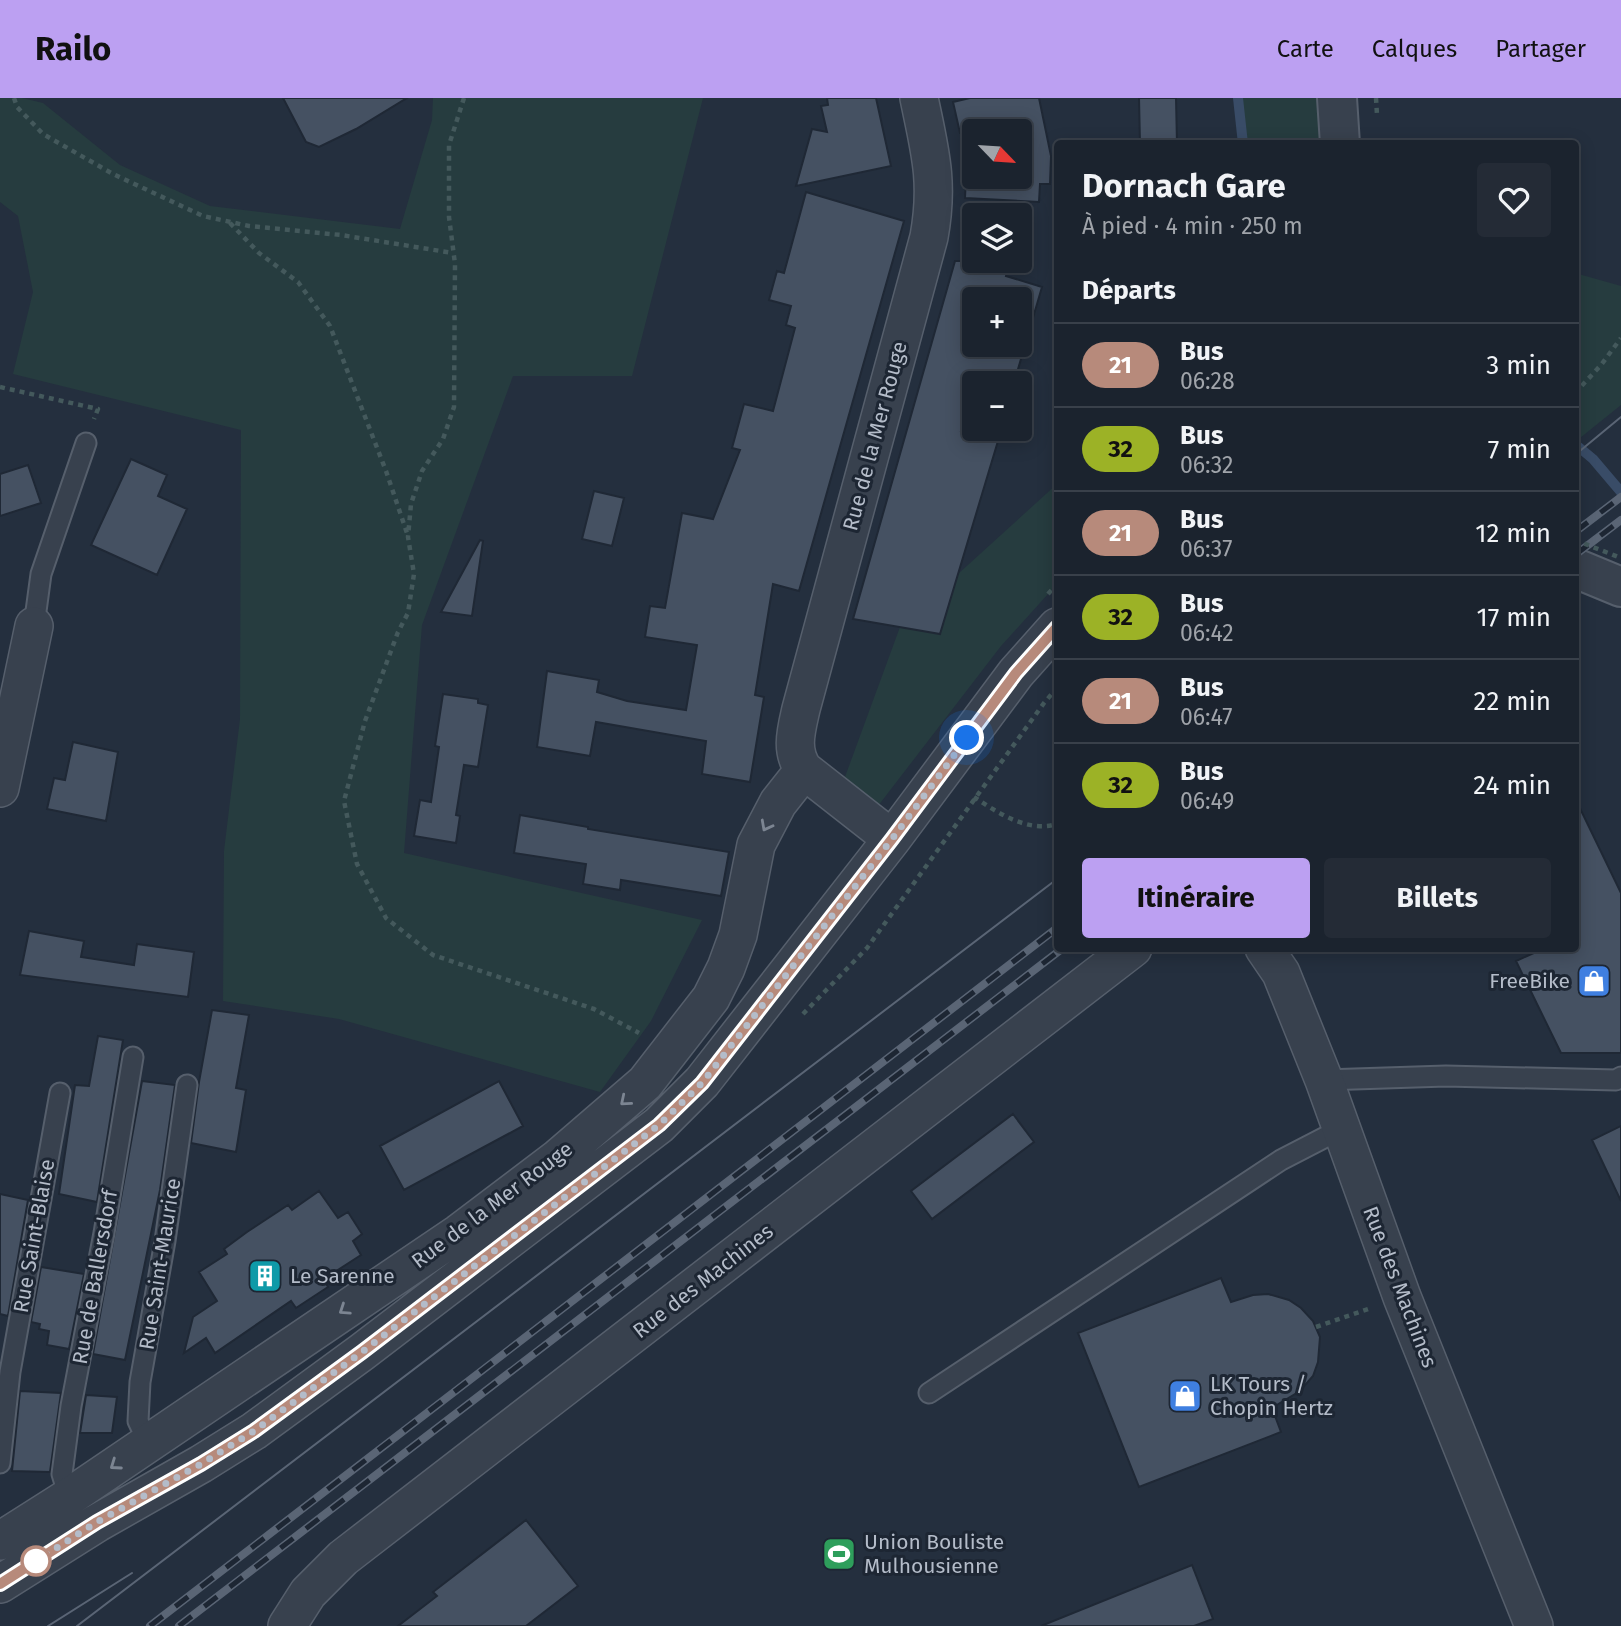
<!DOCTYPE html>
<html lang="fr">
<meta charset="utf-8">
<style>
body{margin:0;font-family:"Fira Sans",sans-serif;background:#242b36;color:#f1f3f6;height:100vh;display:flex;flex-direction:column;font-size:26px;white-space:nowrap}
*{box-sizing:border-box;margin:0}
p{font-size:23px;color:#a0a4aa}
.icon{flex:none;width:38px;height:38px;fill:none;stroke:currentColor;stroke-width:2;stroke-linecap:round;stroke-linejoin:round}
.map{position:relative;flex:1;overflow:hidden}
.drawer{position:absolute;left:1054px;top:42px;width:525px;height:812px;display:flex;flex-direction:column;background:#1b232e;border-radius:7px;box-shadow:0 4px 18px #0003,0 0 0 2px #39404a}
.drawer>*{flex:none}
.badge{padding:0 14px;border-radius:23px;font-size:24px;line-height:46px}
.needle{width:46px;rotate:115deg}
.controls{position:absolute;left:962px;top:21px;display:grid;gap:14px}
.controls a{display:grid;place-items:center;width:70px;height:70px;border-radius:7px;background:#1b232e;box-shadow:0 4px 18px #0003,0 0 0 2px #39404a;font-size:35px}
.you{position:absolute;width:35px;height:35px;margin:-18px;border:5px solid #fff;border-radius:50%;background:#1a73e8;box-shadow:0 0 0 10px #1a73e833}
.map>.badge{position:absolute;translate:-50% -50%;box-shadow:0 0 0 4px #fff}
h2{padding:0 28px;font-size:26px;line-height:63px}
.round{display:grid;place-items:center;flex:none;width:74px;height:74px;border-radius:7px;background:#242b36}
.summary{display:flex;align-items:center;justify-content:space-between;height:119px;padding:0 28px}
h1{font-size:33px;font-weight:700;line-height:52px}
.action{display:flex;gap:14px;margin-top:auto;padding:14px 28px}
.action a{flex:1;height:80px;border-radius:7px;background:#bca0f2;color:#111;font-size:28px;font-weight:700;line-height:80px;text-align:center}
.action a+a{background:#242b36;color:#f1f3f6}
ul{padding:0;list-style:none}
li{display:flex;align-items:center;gap:21px;height:84px;padding:0 28px;border-top:2px solid #39404a}
li div{flex:1}
li b{display:block;font-size:26px}
li em{font-style:normal}
li .badge{min-width:77px;font-weight:700;text-align:center}
header{display:flex;align-items:center;gap:42px;box-sizing:border-box;height:98px;padding:0 35px;background:#bca0f2;color:#111}
header strong{font-size:33px}
nav{display:flex;gap:38px;margin-inline-start:auto;font-size:24px}
.map>svg:first-child{display:block}
.green{fill:#263c3f}
.lines{fill:none;stroke-linecap:round;stroke-linejoin:round}
.stream{stroke:#394c67;stroke-width:10}
.building{fill:#455162;stroke:#1f2835;stroke-width:2;fill-rule:evenodd}
.service-casing{stroke:#565f6c;stroke-width:23}
.minor-casing{stroke:#565f6c;stroke-width:40}
.tertiary-casing{stroke:#565f6c;stroke-width:42}
.path{stroke:#44595c;stroke-width:4.5;stroke-dasharray:5 5;stroke-linecap:butt}
.service{stroke:#38414e;stroke-width:19}
.minor{stroke:#38414e;stroke-width:37}
.tertiary{stroke:#38414e;stroke-width:38}
.tram{stroke:#5a6575;stroke-width:2}
.rail-casing{stroke:#5a6575;stroke-width:8}
.rail{stroke:#1d2633;stroke-width:5;stroke-dasharray:16;stroke-linecap:butt}
.path-bridge{stroke:#44595c;stroke-width:4.5;stroke-dasharray:5 5;stroke-linecap:butt}
.oneway{stroke:#7c8592}
.line-casing{stroke:#fff;stroke-width:16}
.line{stroke:#b78a7b;stroke-width:10}
.walk{stroke:#b4bcc9;stroke-width:7;stroke-dasharray:0 12.6}
.stop-dot{fill:#fff;stroke:#b78a7b;stroke-width:3.5}
.labels{text-anchor:middle;stroke-width:6;stroke-linejoin:round;paint-order:stroke}
.street-label{font-size:21px;fill:#b4bcc9;stroke:#1d2633}
.poi-label{font-size:21px;fill:#b4bcc9;stroke:#1d2633;text-anchor:start}
</style>
<header>
<strong>Railo</strong>
<nav><a>Carte</a><a>Calques</a><a>Partager</a></nav>
</header>
<div class="map">
<svg width="1621" height="1528" viewBox="0 0 1621 1528">
<rect width="100%" height="100%" fill="#242f3e"/>
<!-- green -->
<path class="green" d="M0,0H22L43,5L120,67L210,108L400,131L432,22L433,0H703L632,278H513L422,527L404,755L702,822L651,923L600,994L339,921L223,903L224,753L240,621L241,332L13,276L33,194L18,118L0,104Z
M1238,0H1337L1340,45H1243Z
M1575,175L1621,188V307L1575,344Z
M1057,386V486L1001,548L868,721L838,698L900,529L940,536L958,476Z"/>
<g class="lines">
<!-- stream -->
<path class="stream" d="M1238,0L1243,46
M1575,346L1593,361L1621,394"/>
</g>
<!-- building -->
<path class="building" d="M283,0H407L356,31L319,49L306,44Z
M827,0H876L891,68L796,88L812,31L827,34L821,8L828,7Z
M970,0H1039L1051,58L1050,86H1040L1039,104L965,100L968,34L960,35L953,4ZM975,33H1020V79H975Z
M1139,0H1176L1177,46H1140Z
M806,94L904,123L799,493L773,486L755,597L764,599L750,684L702,676L706,643L596,624L590,658L537,649L547,573L599,582L597,594L627,603L686,612L697,547L645,539L650,508L665,510L682,415L713,421L740,352L732,350L744,306L773,313L795,230L786,227L791,208L769,202L777,173L784,175Z
M955,163H1010L1006,178L1042,189L1014,285H975L961,333L998,343L940,536L853,521ZM975,201H1020V247H975Z
M131,361L167,377L158,398L187,411L157,477L91,447Z
M28,367L41,405L0,418V376Z
M594,393L624,400L612,448L582,441Z
M480,442L483,443L472,518L441,514Z
M443,596L478,601V605L488,607L478,669L464,667L456,717L460,718L456,745L414,738L420,702L431,704L439,649L435,648Z
M73,644L118,654L106,723L47,711L54,680L65,682Z
M1575,700L1621,795V955H1561L1516,863L1545,850H1575Z
M520,717L588,729V731L729,754L721,798L621,782L620,792L583,786L586,766L514,755Z
M29,833L84,843L81,859L134,867L137,846L194,854L188,899L20,877Z
M212,912L249,917L236,990L246,992L236,1054L191,1045L199,984Z
M98,938L123,942L97,1104L59,1096L75,987L89,988Z
M142,983L175,987L160,1092L125,1262L93,1256Z
M499,983L523,1028L404,1092L380,1048Z
M1013,1016L1034,1044L932,1121L911,1093Z
M1621,1028V1103L1592,1042Z
M319,1093L338,1120L348,1114L362,1136L353,1143L361,1157L324,1181L328,1189L296,1210L291,1203L215,1255L206,1240L184,1255L193,1219L217,1203L199,1174L227,1156L224,1151L247,1134L288,1107L292,1112Z
M0,1096L28,1102L8,1218L0,1216Z
M41,1169L84,1176L69,1251L47,1247L49,1233L39,1231L40,1226L31,1224Z
M1221,1180L1231,1204L1253,1197L1268,1196L1289,1202L1301,1210L1313,1223L1320,1239L1318,1264L1313,1278L1300,1293L1272,1310L1281,1334L1139,1389L1078,1235Z
M20,1293L61,1295L50,1374L12,1373Z
M86,1297L117,1299L112,1335H80Z
M526,1422L578,1488L526,1528H398L437,1498L433,1494Z
M1192,1467L1213,1521L1194,1528H1041Z"/>
<g class="lines">
<defs>
<path id="service" d="M34,528L41,476L86,345
M1324,982L1446,978L1616,982L1621,979
M929,1295L1281,1062L1341,1031
M148,1344L138,1323L140,1284L165,1143L187,987
M0,1365L10,1274L60,995
M69,1399L62,1376L71,1308L104,1135L133,959"/>
<path id="minor" d="M0,690L34,528
M892,741L804,672C790,653 796,633 801,611L929,139C939,84 930,53 919,0
M1264,850L1281,875L1324,982L1402,1199L1534,1528
M0,1443L69,1399L459,1135L558,1060L645,985L711,900L726,870L738,837L756,747L778,705L804,672
M0,1486L97,1425L201,1366L254,1333L362,1254L659,1027L702,984L892,741L1016,575L1057,529
M287,1528L308,1495L343,1460L1133,850"/>
<path id="tertiary" d="M1337,0L1340,46
M1575,470L1621,489"/>
</defs>
<!-- service casing -->
<use href="#service" class="service-casing"/>
<!-- minor casing -->
<use href="#minor" class="minor-casing"/>
<!-- tertiary casing -->
<use href="#tertiary" class="tertiary-casing"/>
<!-- path -->
<path class="path" d="M14,0L17,9L43,36L113,76L203,118L249,128L341,137L453,155
M464,0L449,47V119L455,166L454,309L443,341L422,373L411,406L408,439L414,476L408,515L398,534L365,623L344,703L357,766L386,820L433,857L594,911L639,935
M1376,0L1377,17
M230,125L259,155L298,184L330,228L386,373L407,435
M0,289L98,311L94,321
M1575,295L1601,267L1621,240
M1048,496L1057,486
M974,699C998,715 1028,735 1057,726
M803,916L867,850L1044,605L1057,590
M1316,1229L1371,1210"/>
<!-- service -->
<use href="#service" class="service"/>
<!-- minor -->
<use href="#minor" class="minor"/>
<!-- tertiary -->
<use href="#tertiary" class="tertiary"/>
<!-- tram -->
<path class="tram" d="M1575,357L1621,319
M48,1528L132,1475
M77,1528L1057,781"/>
<defs>
<path id="rail" d="M1575,434L1621,399
M1575,457L1621,422
M150,1528L1057,830
M179,1528L1063,850"/>
</defs>
<!-- rail casing -->
<use href="#rail" class="rail-casing"/>
<!-- rail -->
<use href="#rail" class="rail"/>
<!-- path-bridge -->
<path class="path-bridge" d="M1575,442L1621,460"/>
</g>
<!-- one-way arrows -->
<defs><path id="oneway-chevron" d="M-2-3.5L2.5 0L-2 3.5" fill="none" stroke-width="1.6" stroke-linecap="round" stroke-linejoin="round" transform="scale(1.75)"/></defs>
<g class="oneway">
<use href="#oneway-chevron" transform="translate(766 728) rotate(118)"/>
<use href="#oneway-chevron" transform="translate(625 1003) rotate(140)"/>
<use href="#oneway-chevron" transform="translate(344 1212) rotate(146)"/>
<use href="#oneway-chevron" transform="translate(115 1367) rotate(145)"/>
</g>
<g class="lines">
<defs>
<path id="line" d="M0,1486L97,1424L201,1366L254,1333L362,1254L659,1027L702,985L892,741L1016,575L1057,529"/>
</defs>
<!-- line casing -->
<use href="#line" class="line-casing"/>
<!-- line -->
<use href="#line" class="line"/>
<!-- walk -->
<path class="walk" d="M36,1463L97,1424L201,1366L254,1333L362,1254L659,1027L702,985L892,741L967,640"/>
</g>
<!-- icons -->
<defs>
<symbol id="shop-square" viewBox="-11 -11 22 22"><rect x="-9" y="-9" width="18" height="18" rx="4" fill="#3f7fe0" stroke="#1d2633"/><path d="M-5-2.5h2.3a2.7 3.5 0 0 1 5.4 0H5L5.5 6h-11ZM-1.5-2.5h3a1.5 2.3 0 0 0-3 0Z" fill="#fff"/></symbol>
<symbol id="building-square" viewBox="-11 -11 22 22"><rect x="-9" y="-9" width="18" height="18" rx="4" fill="#0f9aa8" stroke="#1d2633"/><path d="M-4-6H4V6H1V3H-1V6H-4ZM-2.5-4.3h1.7v1.8h-1.7ZM.8-4.3h1.7v1.8H.8ZM-2.5-1h1.7V.8h-1.7ZM.8-1h1.7V.8H.8Z" fill="#fff"/></symbol>
<symbol id="stadium-square" viewBox="-11 -11 22 22"><rect x="-9" y="-9" width="18" height="18" rx="4" fill="#2e9e5b" stroke="#1d2633"/><path d="M0-5a6.5 5 0 1 0 0 10a6.5 5 0 1 0 0-10ZM-3.5-1.8h7v3.6h-7Z" fill="#fff"/></symbol>
</defs>
<g fill-rule="evenodd">
<use href="#shop-square" x="1575" y="864" width="38" height="38"/>
<use href="#building-square" x="246" y="1159" width="38" height="38"/>
<use href="#shop-square" x="1166" y="1279" width="38" height="38"/>
<use href="#stadium-square" x="820" y="1437" width="38" height="38"/>
</g>
<!-- markers -->
<circle class="stop-dot" cx="36" cy="1463" r="14"/>
<g class="labels">
<!-- street labels -->
<g class="street-label">
<text transform="translate(875 338) rotate(-75)" y="7">Rue de la Mer Rouge</text>
<text transform="translate(492 1107) rotate(-37)" y="7">Rue de la Mer Rouge</text>
<text transform="translate(34 1138) rotate(-80)" y="7">Rue Saint-Blaise</text>
<text transform="translate(160 1166) rotate(-81)" y="7">Rue Saint-Maurice</text>
<text transform="translate(95 1179) rotate(-80)" y="7">Rue de Ballersdorf</text>
<text transform="translate(703 1183) rotate(-38)" y="7">Rue des Machines</text>
<text transform="translate(1400 1189) rotate(69)" y="7">Rue des Machines</text>
</g>
<!-- poi labels -->
<g class="poi-label">
<text x="1570" y="890" text-anchor="end">FreeBike</text>
<text x="290" y="1185">Le Sarenne</text>
<text x="1210" y="1293">LK Tours /<tspan x="1210" dy="24">Chopin Hertz</tspan></text>
<text x="864" y="1451">Union Bouliste<tspan x="864" dy="24">Mulhousienne</tspan></text>
</g>
</g>
</svg>
<div class="controls">
<a><svg class="needle" viewBox="-14 -14 28 28"><path d="M0-13l5 13h-10z" fill="#e53935"/><path d="M0 13l5-13h-10z" fill="#a0a4aa"/></svg></a>
<a><svg class="icon" aria-label="layers" viewBox="0 0 24 24"><path d="M12 4l9 5-9 5-9-5zM3 14l9 5 9-5"/></svg></a>
<a>+</a>
<a>−</a>
</div>
<div class="you" style="left:967px;top:640px"></div>
<section class="drawer">
<div class="summary"><div><h1>Dornach Gare</h1><p>À pied · 4 min · 250 m</p></div><a class="round"><svg class="icon" aria-label="heart" viewBox="0 0 24 24"><path d="M12 20l-8-8c-3-5 5-10 8-4 3-6 11-1 8 4z"/></svg></a></div>
<h2>Départs</h2>
<ul>
<li><span class="badge" style="background:#b78a7b;color:#fff">21</span><div><b>Bus</b><p>06:28</p></div><em>3 min</em></li>
<li><span class="badge" style="background:#9cb226;color:#111">32</span><div><b>Bus</b><p>06:32</p></div><em>7 min</em></li>
<li><span class="badge" style="background:#b78a7b;color:#fff">21</span><div><b>Bus</b><p>06:37</p></div><em>12 min</em></li>
<li><span class="badge" style="background:#9cb226;color:#111">32</span><div><b>Bus</b><p>06:42</p></div><em>17 min</em></li>
<li><span class="badge" style="background:#b78a7b;color:#fff">21</span><div><b>Bus</b><p>06:47</p></div><em>22 min</em></li>
<li><span class="badge" style="background:#9cb226;color:#111">32</span><div><b>Bus</b><p>06:49</p></div><em>24 min</em></li>
</ul>
<div class="action"><a>Itinéraire</a><a>Billets</a></div>
</section>
</div>
